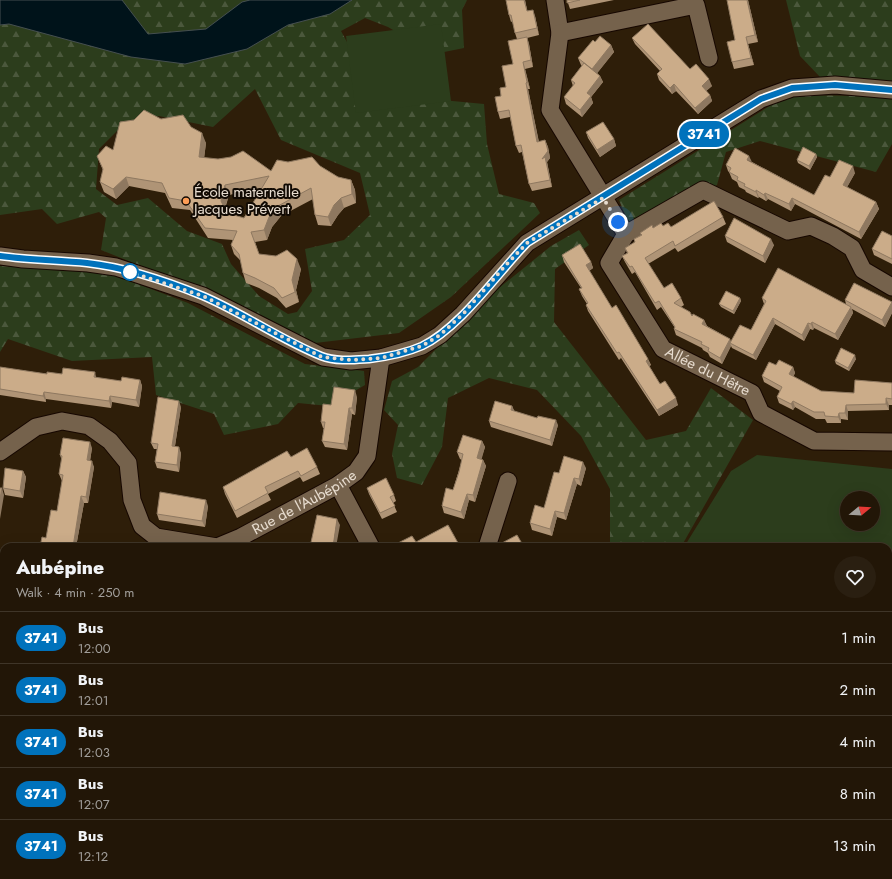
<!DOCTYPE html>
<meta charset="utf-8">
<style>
body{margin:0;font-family:Jost,sans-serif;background:#2a1f11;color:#f1f3f6;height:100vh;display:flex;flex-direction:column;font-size:15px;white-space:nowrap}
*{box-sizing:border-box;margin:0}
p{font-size:13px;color:#a29f9b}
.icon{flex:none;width:22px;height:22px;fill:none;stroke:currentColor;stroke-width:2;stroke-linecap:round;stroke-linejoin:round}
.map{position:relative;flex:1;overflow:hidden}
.drawer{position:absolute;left:0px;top:543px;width:892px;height:336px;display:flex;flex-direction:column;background:#221607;border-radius:12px 12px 0 0;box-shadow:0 4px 16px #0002,0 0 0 1px #3f3528}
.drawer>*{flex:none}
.badge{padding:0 8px;border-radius:13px;font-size:14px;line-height:26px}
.needle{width:26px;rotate:72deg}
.tools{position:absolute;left:840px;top:491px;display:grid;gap:8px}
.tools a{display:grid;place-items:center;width:40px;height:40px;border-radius:50%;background:#221607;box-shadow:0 4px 16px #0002,0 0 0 1px #3f3528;font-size:20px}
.you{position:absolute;width:20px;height:20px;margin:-10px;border:3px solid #fff;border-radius:50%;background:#1a73e8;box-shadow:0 0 0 6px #1a73e833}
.map>.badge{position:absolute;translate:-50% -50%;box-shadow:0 0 0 2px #fff}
.round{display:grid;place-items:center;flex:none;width:42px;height:42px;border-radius:21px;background:#2a1f11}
.overview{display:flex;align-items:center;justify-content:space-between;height:68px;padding:0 16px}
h1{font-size:19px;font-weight:800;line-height:30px}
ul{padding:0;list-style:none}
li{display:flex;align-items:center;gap:12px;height:52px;padding:0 16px;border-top:1px solid #3f3528}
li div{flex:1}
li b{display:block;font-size:15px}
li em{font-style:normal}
li .badge{min-width:44px;font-weight:700;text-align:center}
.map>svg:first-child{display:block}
.forest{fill:url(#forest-firs);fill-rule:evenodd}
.green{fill:#2c3d1c;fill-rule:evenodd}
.water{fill:#00131a;stroke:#454f50}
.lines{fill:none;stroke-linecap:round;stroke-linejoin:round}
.street-casing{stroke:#160700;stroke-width:19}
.street{stroke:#75624c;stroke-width:17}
.wall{fill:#af9476;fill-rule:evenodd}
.shaded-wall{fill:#8e7860}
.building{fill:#cbac89;stroke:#8e7860;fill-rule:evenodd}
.line-casing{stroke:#fff;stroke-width:9}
.line{stroke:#0072bc;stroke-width:6}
.walk{stroke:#e7dccf;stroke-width:4;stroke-dasharray:0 7.2}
.poi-dot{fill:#fd9d55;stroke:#110a03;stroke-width:1.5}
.stop-dot{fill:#fff;stroke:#0072bc;stroke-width:2}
.labels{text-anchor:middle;stroke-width:4;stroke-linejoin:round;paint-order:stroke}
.poi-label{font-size:15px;fill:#e7dccf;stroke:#110a03;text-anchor:start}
.street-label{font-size:15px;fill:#e7dccf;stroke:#110a03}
</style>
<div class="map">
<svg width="892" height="879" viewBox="0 0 892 879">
<defs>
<pattern id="forest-firs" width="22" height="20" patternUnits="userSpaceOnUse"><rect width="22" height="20" fill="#2c3d1c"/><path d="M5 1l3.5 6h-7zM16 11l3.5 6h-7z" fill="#4b583c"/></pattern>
</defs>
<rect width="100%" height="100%" fill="#2e1e09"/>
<!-- forest -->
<path class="forest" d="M0,0H467L462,10L464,48L444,52L422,47L388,27L365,18L341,31L361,68L410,97L484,104L487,144L499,194L534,203L540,213L451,297L399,333L315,343L261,321L169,277L101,250L106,218L99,212L57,224L42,209L0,215ZM255,89L281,140L360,173L370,215L344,240L305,249L312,291L297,312L288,314L259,296L231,264L222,244L187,231L148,198L117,205L96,189L99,149L122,126L159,116L213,127Z
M786,0H892V87L821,78L800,56Z
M787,95L872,96L892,99V144L876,172L760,141L726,152L717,185L629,224L619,200Z
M579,230L589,245L555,269L554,322L646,440L686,431L711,388L753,420L681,547H610V489L581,436L537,390L489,378L448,398L442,447L422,485L397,478L392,454L398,425L384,410L392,381L418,367L489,296L551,246Z
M0,266L109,273L188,303L305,364L364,371L365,385L329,406L298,403L278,424L224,435L214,414L156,395L152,357L72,361L8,339L0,352Z
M0,585L4,586V875H495L493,879H0Z"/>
<!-- green -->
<path class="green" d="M441,24L451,101L356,113L346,36Z
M757,455L892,469V707L888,727V547H684L731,471ZM847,498H873V524H847Z"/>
<!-- water -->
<path class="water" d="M0,0H122L148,34L206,29L242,2L250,0H352L330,14L288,25L247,49L185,64L131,57L9,24L0,25Z"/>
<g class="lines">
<defs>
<g id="street">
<path d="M555,0L560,33L550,110L626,234L703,190L788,231L811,226L833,236L852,248L863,270L892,287"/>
<path d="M560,33L696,5L709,58"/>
<path id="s1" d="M626,234L609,263L663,349L752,393L761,413L814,441L892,442"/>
<path d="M0,256L23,259L88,263L116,267L203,296L323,357L351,361L381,358L422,346L440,335L463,314L527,243L761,99L792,88L835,85L892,90"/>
<path id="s2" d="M0,452L36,427L62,421L89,426L110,441L128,463L132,500L142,526L156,537L217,547L241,537L338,485L356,472L367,456L381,358"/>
<path d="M338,485L371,547"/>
<path d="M487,547L508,481"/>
</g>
</defs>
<!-- street casing -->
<use href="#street" class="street-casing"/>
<!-- street -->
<use href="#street" class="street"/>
</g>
<!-- wall -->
<path class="wall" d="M506,0H525L527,11L535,16L539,35L527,38L529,44L533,67L525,69L530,89H528L539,142L545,140L548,147L550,158L547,162L552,187L532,191L529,184L522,152L519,153L516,146L510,117L500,119L498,112L501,96L506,87L513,64L517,39L515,33L513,21L511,22L509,15Z
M567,0H614L570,9Z
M727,0H748L758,42L748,44L754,65L734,69L732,62L735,40Z
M632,38L690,69L712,86L706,91L710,95L712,101L698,114L676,91L672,94L659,80L657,74L660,71L635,44Z
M595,42L611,45L614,52L597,73L600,76L603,82L591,97L593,103L582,117L566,104L564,97L573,86L571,80L582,66L581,65L578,58Z
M161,119L191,127L206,143L204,158L271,171L288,162L320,166L338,177L351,180L355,190L356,203L344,208L338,215L331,226L318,225L315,215L313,199L281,216L272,227L267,240L255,242L259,254L301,269L296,290L299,302L286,308L277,298L259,288L246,283L243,273L241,261L234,254L231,245L233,240L208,238L190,210L172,208L165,193L129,186L116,199L104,192L100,182L103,170L97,156L113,150ZM262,188L244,218L227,213L225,209L229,195Z
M586,132L614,139L616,146L600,157L588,138Z
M816,154L817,157L810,170L798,163L797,160Z
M752,162L814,195L830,177L855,173L847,187L876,202L879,209L861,239L795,204L791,211L768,199L766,201L759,197L758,198L746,192L745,190L739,187L737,182L732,179L729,172L728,171L726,165Z
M723,217L726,224L678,252L675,248L648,264L664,288L681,298L684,305L681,307L692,316L704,320L707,326L730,339L731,342L751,330L764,304L762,298L846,304L845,300L892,303V313L885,327L852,309L853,313L838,340L814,328L813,330L810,329L804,341L775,324L756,360L732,348L731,346L722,364L710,357L708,353L703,350L702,348L676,335L674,329L675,328L661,307L657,310L635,272L632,274L625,262L622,256L627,253L625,248L635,242L634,239L641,235L640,233L653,228L671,227Z
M725,236L774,245L765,263L727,242Z
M892,236V264L874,255L872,249Z
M562,255L591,262L593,268L589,271L612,308L648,359L651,365L649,366L660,384L678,405L659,416L621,358L619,360L588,311L586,305L587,304L582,296L579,289L581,288L564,262Z
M740,298L741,301L734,314L721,307L719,304Z
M856,359L849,371L836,364L835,361Z
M776,365L793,367L795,373L793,377L821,391L854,393L892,383V405H889V410L848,411V420L841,419V423H827L825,419H816L795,407L793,410L779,403L777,397L780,391L764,382L762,376Z
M0,367L47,374H62L95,372L96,378L121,381L140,380L142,386L139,407L112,402L111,408L46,399V402L0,395Z
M357,397L355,415L352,414L347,450L325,447L322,441L324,428H323L321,422L331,405Z
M512,406L514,411L558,425L552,446L491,427L489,421Z
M181,407L175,446L181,453L179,472L157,468L155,462L157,449H154L151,443Z
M482,441L485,447L481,459L483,460L486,466L475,502L469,500L464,519L444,513L442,506L453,490L462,460L460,459L457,452Z
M92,448L90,461L94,467L88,503H84L76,547H40L46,538L57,511L62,481L59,474L62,461L60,455Z
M291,457L317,467L320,474L303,482L300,477L268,494L271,500L237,518L225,494L223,487Z
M586,468L581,486L577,484L566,520L557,517L552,536L532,530L530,523L544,508L559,473Z
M23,471L26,477L23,498L5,495L3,488Z
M367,488L394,495L396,501L393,503L397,512L382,519L369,494Z
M208,506L205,527L159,520L157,514Z
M416,542L458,543L459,547H397L396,544Z"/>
<!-- shaded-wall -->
<path class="shaded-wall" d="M524,0H525L529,18L527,11Z
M747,0H748L758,42L755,35Z
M533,10L535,16L539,35L537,28Z
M527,37L529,44L533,67L531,60Z
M746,37L754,65L751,58Z
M611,45L614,52L595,76L592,69Z
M523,62L525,69L530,89L527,82Z
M600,76L603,82L591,97L593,103L582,117L580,110L587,93Z
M709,79L712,86L704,93L702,86Z
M526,83L528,89L540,148L537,142Z
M674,84L676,91L672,94L670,88Z
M710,95L712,101L698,114L695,108Z
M202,133L206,143L203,167L199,157Z
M614,139L616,146L600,157L597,150Z
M545,140L548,147L550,158L547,162L552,187L542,159Z
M816,154L817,157L810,170L809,166Z
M749,156L752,162L747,160Z
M853,166L855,173L845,191L843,185Z
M126,177L129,186L116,199L113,189Z
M351,180L355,190L356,203L352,194Z
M225,185L229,195L224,210L221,201Z
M756,190L759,197L758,198L756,192Z
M765,193L768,199L766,201L764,195Z
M341,198L344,208L338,215L331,226L328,217L334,205Z
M792,198L795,204L791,211L789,204Z
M876,202L879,209L861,239L859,232Z
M278,206L281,216L272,227L267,240L264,230L269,217Z
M771,239L774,245L765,263L763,256Z
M297,259L301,269L296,290L299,302L295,292L292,280Z
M591,262L593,268L588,272L586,265Z
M740,298L741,301L734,314L733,311Z
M892,302V313L885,327L882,320Z
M851,307L853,313L838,340L835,334Z
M773,318L775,324L756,360L753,355Z
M704,320L707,326L702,324Z
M812,322L814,328L813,330L811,324Z
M808,323L810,329L804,341L802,335Z
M730,339L731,343H730L731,346L722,364L720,358Z
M855,355L856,359L849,371L848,368Z
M648,359L651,365L648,367L646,361Z
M793,367L795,373L791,381L789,374Z
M140,380L142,386L139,407L136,400Z
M355,390L357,397L355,415L352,408Z
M44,392L46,399V402L43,396Z
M110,396L112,402L111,408L109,401Z
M676,398L678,405L659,416L657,410Z
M886,398L889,405V410L886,404Z
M179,401L181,407L174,452L172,446Z
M793,401L795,407L793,410L791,404Z
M846,405L848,411V420L845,413Z
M512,406L515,412L511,410Z
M349,408L352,414L347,450L344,444Z
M839,413L841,419V423L838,417Z
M556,420L558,425L552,446L550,440Z
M482,441L485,447L480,465L477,458Z
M90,442L92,448L89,467L87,460Z
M179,447L181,453L179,472L177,465Z
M483,460L486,466L475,502L473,495Z
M92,461L94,467L88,503L86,497Z
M583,462L586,468L581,486L579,479Z
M23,471L26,477L23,498L20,491Z
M574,478L577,484L566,520L564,513Z
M2,488L4,495L0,519V499Z
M467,494L469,500L464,519L461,512Z
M81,496L84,503L76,547H73Z
M206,500L208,506L205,527L202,521Z
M555,511L557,517L552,536L550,529Z
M337,519L340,525L336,547H333Z"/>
<!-- building -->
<path class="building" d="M506,0H524L527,11L533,10L537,28L515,33L511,15H509Z
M567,0H580L567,3Z
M727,0H747L755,35L746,37L751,58L732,62L727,42L735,40Z
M648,24L690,69L696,64L709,79L702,86L710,95L695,108L674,84L670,88L657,74L662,69L632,38Z
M600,36L611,45L592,69L578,58L593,40L595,42Z
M527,37L531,60L523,62L527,82L526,83L537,142L545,140L548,151L542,159L545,157L550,180L529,184L521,145L516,146L509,110L498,112L495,97L501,96L500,88L506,87L502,66L513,64L508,41Z
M584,63L600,76L587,93L591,96L580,110L564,97L575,83L571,80Z
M144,110L161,119L183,115L191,127L202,133L199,157L218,159L231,157L243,151L271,171L277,160L288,162L312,157L320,166L338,177L351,180L352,194L341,198L334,205L328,217L315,215L311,188L278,206L269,217L264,230L251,232L259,254L276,256L287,250L297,259L292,280L295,292L282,298L274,288L255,278L243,273L239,254L231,245L237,231L205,228L186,201L169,198L162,183L126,177L113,189L100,182L103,169L97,156L106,146L113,150L120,122L134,120ZM269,176L244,218L227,213L221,201L225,185Z
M603,122L614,139L597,150L586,132Z
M803,147L816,154L809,166L797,160Z
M735,148L749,156L747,160L814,195L825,175L830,177L839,160L853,166L843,185L876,202L859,232L792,198L789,204L765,193L764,195L756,190V192L744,186L745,184L737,180L738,177L729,172L731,168L726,165Z
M714,201L723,217L675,246L673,241L645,258L664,288L672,283L681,298L674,303L690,312L692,316L693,314L704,320L702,324L730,339L720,358L708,351L709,348L701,344L702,342L674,329L675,327L659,301L655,303L632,266L630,267L622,256L628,253L625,248L635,242L634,239L642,235L640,233L652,225L653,228L661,223L663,226L668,223L671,227Z
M734,218L771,239L763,256L725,236Z
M882,231L892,236V259L872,249Z
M580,244L591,262L586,265L612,308L616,305L648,359L646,361L660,384L665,381L676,398L657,410L619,352L617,353L586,305L588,303L579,289L582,288L562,255Z
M778,268L851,307L835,334L812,322L811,324L808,323L802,335L773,318L753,355L730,343L740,325L751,330L766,301L762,298Z
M854,283L892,302L882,320L845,300Z
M726,291L740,298L733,311L719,304Z
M841,348L855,355L848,368L835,361Z
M779,360L793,367L789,374L821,391L854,393L855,380L892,383V399L886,398V404L846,405L845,413H839L838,417L825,416L824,412H814L793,401L791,404L777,397L782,387L762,376L769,362L776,365Z
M0,367L47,374V372L62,374L63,368L95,372L94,377L121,381L122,377L140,380L136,400L110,396L109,401L44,392L43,396L0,389Z
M334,387L355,390L352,408H349L344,444L322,441L325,422H321L323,404L331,405Z
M158,397L179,401L172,446L179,447L177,465L155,462L158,444L151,443Z
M495,401L512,406L511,410L537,418L538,416L556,420L550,440L489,421Z
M463,435L482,441L477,458L483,460L473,495L467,494L461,512L442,506L446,488L453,490L459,472L463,454L457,452Z
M63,438L90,442L87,460L92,461L86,497L81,496L73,547H40L42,537L46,538L51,510L57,511L63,475L59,474L62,456L60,455Z
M307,448L317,467L301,476L298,471L265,487L268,493L235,511L223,487L287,451L291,457Z
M564,456L583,462L579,479L574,478L564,513L555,511L550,529L530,523L535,505L544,508L554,472L559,473Z
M5,468L23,471L20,491L3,488Z
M386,478L394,495L390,497L395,506L380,513L367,488Z
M0,488H2L0,499Z
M160,492L206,500L202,521L157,514Z
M317,515L337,519L333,547H310Z
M448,525L458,543L451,547H398L396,544L412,536L416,542Z
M517,535L524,547H504L502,543Z"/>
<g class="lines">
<defs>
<path id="line" d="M0,256C29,260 58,260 87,263C124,267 169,282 203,296C243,313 281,340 321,356C336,362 354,360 369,359C386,357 406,353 422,346C460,328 497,274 527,243L761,99L792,88L835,85L892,90"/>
</defs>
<!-- line casing -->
<use href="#line" class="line-casing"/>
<!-- line -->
<use href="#line" class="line"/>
<!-- walk -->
<path class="walk" d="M130,272L203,296L322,357L351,360L381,358L422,346L440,335L463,314L505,266L527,243L603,198L618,222"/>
</g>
<!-- markers -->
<circle class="poi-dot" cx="186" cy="201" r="4"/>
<circle class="stop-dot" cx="130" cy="272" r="8"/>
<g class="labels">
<!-- poi labels -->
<g class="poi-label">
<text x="194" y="197">École maternelle<tspan x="194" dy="17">Jacques Prévert</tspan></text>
</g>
<!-- street labels -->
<g class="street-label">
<text dy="5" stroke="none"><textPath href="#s1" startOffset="185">Allée du Hêtre</textPath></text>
<text dy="5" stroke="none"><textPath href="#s2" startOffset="395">Rue de l'Aubépine</textPath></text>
</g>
</g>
</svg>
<div class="tools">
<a><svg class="needle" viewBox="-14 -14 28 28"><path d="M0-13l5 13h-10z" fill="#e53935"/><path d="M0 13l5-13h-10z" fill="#a29f9b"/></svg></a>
</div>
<div class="you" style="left:618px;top:222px"></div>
<b class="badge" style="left:704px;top:134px;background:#0072bc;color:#fff">3741</b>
<section class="drawer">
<div class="overview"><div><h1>Aubépine</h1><p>Walk · 4 min · 250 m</p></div><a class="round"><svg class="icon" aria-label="heart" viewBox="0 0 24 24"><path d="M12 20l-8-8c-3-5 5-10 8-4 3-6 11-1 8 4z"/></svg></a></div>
<ul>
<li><span class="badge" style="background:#0072bc;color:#fff">3741</span><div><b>Bus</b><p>12:00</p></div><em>1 min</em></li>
<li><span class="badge" style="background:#0072bc;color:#fff">3741</span><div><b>Bus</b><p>12:01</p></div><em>2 min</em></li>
<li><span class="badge" style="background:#0072bc;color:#fff">3741</span><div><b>Bus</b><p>12:03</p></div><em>4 min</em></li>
<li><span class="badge" style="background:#0072bc;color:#fff">3741</span><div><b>Bus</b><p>12:07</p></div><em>8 min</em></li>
<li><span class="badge" style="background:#0072bc;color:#fff">3741</span><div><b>Bus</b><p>12:12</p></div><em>13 min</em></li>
</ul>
</section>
</div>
